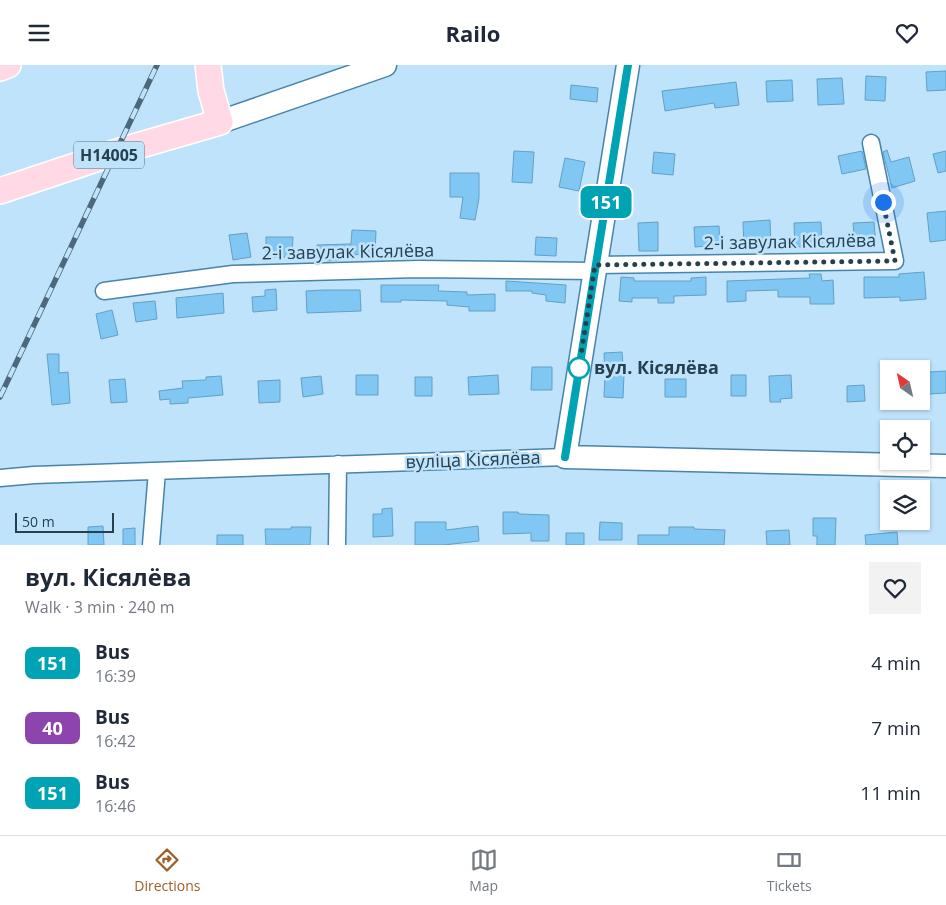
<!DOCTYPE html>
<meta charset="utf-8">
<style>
body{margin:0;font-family:"Open Sans",sans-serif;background:#f2f2f3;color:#1f2937;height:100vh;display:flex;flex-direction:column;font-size:19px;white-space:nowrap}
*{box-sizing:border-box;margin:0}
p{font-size:16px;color:#747a83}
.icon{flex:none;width:28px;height:28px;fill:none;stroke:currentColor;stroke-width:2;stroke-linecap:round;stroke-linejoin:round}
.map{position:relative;height:480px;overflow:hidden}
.sheet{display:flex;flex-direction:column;background:#fff;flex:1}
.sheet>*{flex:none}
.badge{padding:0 10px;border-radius:8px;font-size:18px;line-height:32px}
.needle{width:32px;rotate:326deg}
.tools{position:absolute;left:880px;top:295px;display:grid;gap:10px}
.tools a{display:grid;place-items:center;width:50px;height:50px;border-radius:0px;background:#fff;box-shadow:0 1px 4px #0004;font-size:25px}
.scale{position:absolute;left:15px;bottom:12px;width:99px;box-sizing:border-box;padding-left:5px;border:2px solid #274050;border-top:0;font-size:14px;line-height:18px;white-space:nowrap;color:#274050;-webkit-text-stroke:4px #bfe3fb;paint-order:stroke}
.you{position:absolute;width:25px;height:25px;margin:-12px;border:4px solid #fff;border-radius:50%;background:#1a73e8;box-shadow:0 0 0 8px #1a73e833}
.map>.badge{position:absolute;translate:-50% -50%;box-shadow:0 0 0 2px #fff}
.round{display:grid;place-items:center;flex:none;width:52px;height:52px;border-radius:0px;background:#f2f2f3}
.summary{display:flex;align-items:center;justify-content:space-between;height:85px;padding:0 25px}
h1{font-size:24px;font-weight:700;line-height:38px}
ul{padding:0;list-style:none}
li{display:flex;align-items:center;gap:15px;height:65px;padding:0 25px}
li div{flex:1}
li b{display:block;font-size:19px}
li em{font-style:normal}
li .badge{min-width:55px;font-weight:700;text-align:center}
header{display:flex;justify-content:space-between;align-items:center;height:65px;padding:0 25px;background:#fff;font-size:22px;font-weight:700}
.tab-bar{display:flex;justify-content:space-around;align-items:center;height:70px;border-top:1px solid #e0e1e3;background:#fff;font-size:14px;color:#747a83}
.tab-bar a{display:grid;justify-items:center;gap:2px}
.tab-bar .active{color:#9f5f29}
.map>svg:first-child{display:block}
.building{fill:#80c7f3;stroke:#63a0c5}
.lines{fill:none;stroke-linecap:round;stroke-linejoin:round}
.street-casing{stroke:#4884a9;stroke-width:19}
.secondary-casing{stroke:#4884a9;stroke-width:25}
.primary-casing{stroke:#fff;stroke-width:28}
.street{stroke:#fff;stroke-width:16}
.secondary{stroke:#fff;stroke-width:22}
.primary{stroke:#ffdae6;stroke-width:25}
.rail-casing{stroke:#4c687a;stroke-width:5.5}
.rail{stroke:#bfe3fb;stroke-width:4;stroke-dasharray:11;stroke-linecap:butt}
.line-casing{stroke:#fff;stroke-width:11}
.line{stroke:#00a3b4;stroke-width:8}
.walk{stroke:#274050;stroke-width:5;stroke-dasharray:0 9}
.stop-dot{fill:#fff;stroke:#00a3b4;stroke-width:2.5}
.labels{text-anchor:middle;stroke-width:5;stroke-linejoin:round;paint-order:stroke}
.shield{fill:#bfe3fb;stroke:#557183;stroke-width:1}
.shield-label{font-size:16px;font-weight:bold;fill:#274050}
.street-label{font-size:18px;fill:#274050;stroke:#bfe3fb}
.stop-label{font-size:18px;font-weight:bold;fill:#274050;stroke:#bfe3fb;text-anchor:start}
</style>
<header><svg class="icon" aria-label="menu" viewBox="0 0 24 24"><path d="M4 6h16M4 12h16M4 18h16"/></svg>Railo<svg class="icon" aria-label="heart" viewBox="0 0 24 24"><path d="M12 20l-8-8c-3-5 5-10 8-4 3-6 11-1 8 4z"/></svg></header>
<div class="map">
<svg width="946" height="480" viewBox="0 0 946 480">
<rect width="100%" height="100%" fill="#bfe3fb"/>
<!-- building -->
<path class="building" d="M946,6V25L927,26L926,7Z
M866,11L886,12L885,36L865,35Z
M842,13L844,39L818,40L817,14Z
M792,15L793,36L767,37L766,16Z
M736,17L739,40L715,43L714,38L665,46L662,26Z
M571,20L598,23L597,37L570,34Z
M887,85L891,97L909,92L915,116L892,123L883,87Z
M514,86L534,87L532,118L512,117Z
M862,86L866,104L842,109L838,91Z
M946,86V106L938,108L933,89Z
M654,87L675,89L673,110L652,108Z
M565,93L585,97L579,126L559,122Z
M450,108H479V133L475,155L460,153L463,132H450Z
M946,146V175L930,177L927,148Z
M770,155L771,182L744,183L743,157Z
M658,157V186H639L638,158Z
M821,157L822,181L795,182L794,158Z
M874,157L876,180L855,182L853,158Z
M719,161L720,180L695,182L694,162Z
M352,165L376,166L375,190L337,189V195L327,196V189H317V180L351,179Z
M247,168L251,192L233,195L229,170Z
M266,172H293L292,192H266Z
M536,172L557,173L556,191L535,190Z
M924,207L926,234L900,236V232L864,233V212H899V209Z
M809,209H821L822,216L833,215L834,239H810V232H778V225L746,226V236L727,237V216L810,213Z
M621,212L634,213V216H691V213L706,212V230L674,231V238H658V233H632V237L619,236Z
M506,216L566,220L565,238L546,236V230L532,228V226H506Z
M381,220H439L438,226L467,227V230L495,229V246H469V242L447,240V236L401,235V237H381Z
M276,224L277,245L253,247L252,232L265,231V225Z
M324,225H360L361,246L307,248L306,226Z
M223,228L224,248L177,253L176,233Z
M155,236L157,254L136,257L133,238Z
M112,245L118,270L101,274L96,249Z
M622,287L624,310L623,333L604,332L605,311L604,288Z
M47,289H59V308L68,307L70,338L52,340Z
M532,302H552V325H531Z
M946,306V328L929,329V307Z
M356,310H378V330H356Z
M498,310L499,329L469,330L468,312Z
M731,310H746V331H731Z
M791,310L792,333L780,334L781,337H770L769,311Z
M221,311L223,330L188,333V338L170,339V334L160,335L159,326L183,323L182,316L206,315V312Z
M321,311L323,329L303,332L301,313Z
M415,312H432V331H415Z
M125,314L127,337L111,338L109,315Z
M665,314H686V332H665Z
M280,315V337L259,338L258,316Z
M864,320L865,336L847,337V321Z
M392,443L393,471L373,472V449H382V444Z
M503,447H518L519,449L549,450V476H531V468L503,469Z
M813,453H836L835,480H817V471H813Z
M415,457H446V465L478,461L479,476L444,480H415Z
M600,457L622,458V475H599Z
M103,461L104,480H88V462Z
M291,462H311L310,480H266L265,464H291Z
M669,462H694V464L725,465L724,480H638V470H669Z
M135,463V480H123V464Z
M789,465L790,480H767L766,466Z
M897,467L898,480H866L865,470Z
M566,468H584V480H566Z
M217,470H243V480H217Z"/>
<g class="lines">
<defs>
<path id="street" d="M595,200L895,196L871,78
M104,226L233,209L418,204L594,206
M0,413L34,410L565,392
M151,480L157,406
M337,480L338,399"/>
<path id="secondary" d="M628,0L565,392L946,401
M220,57L385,0"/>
<path id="primary" d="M0,3L8,0
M0,126L120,86L220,57L211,26L208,0"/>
</defs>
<!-- street casing -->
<use href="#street" class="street-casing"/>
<!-- secondary casing -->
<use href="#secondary" class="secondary-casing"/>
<!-- primary casing -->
<use href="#primary" class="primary-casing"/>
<!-- street -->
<use href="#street" class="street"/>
<!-- secondary -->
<use href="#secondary" class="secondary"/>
<!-- primary -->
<use href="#primary" class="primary"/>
<defs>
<path id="rail" d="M0,332L157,0"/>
</defs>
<!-- rail casing -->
<use href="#rail" class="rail-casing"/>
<!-- rail -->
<use href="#rail" class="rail"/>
</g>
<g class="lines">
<defs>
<path id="line" d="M565,392L628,0"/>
</defs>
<!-- line casing -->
<use href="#line" class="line-casing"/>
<!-- line -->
<use href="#line" class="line"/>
<!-- walk -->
<path class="walk" d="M579,303L595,200L895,196L883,137"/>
</g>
<!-- markers -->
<circle class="stop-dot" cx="579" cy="303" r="10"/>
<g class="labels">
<!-- shield labels -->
<rect class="shield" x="74" y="76.5" width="70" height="27" rx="4"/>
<g class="shield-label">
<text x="109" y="96">Н14005</text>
</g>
<!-- street labels -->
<g class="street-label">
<text transform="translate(790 177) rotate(-1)" y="6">2-і завулак Кісялёва</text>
<text transform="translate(348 187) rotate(-1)" y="6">2-і завулак Кісялёва</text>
<text transform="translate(473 395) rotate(-2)" y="6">вуліца Кісялёва</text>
</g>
<!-- stop labels -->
<g class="stop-label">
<text x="594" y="309">вул. Кісялёва</text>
</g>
</g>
</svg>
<div class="tools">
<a><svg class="needle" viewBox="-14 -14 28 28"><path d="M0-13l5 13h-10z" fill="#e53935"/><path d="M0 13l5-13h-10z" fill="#747a83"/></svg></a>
<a><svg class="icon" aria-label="locate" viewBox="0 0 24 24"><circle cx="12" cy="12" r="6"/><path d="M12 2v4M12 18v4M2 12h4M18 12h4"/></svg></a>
<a><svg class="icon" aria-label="layers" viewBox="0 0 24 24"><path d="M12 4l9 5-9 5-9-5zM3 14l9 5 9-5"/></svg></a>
</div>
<div class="scale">50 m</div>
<div class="you" style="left:883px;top:137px"></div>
<b class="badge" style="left:606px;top:137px;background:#00a3b4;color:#fff">151</b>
</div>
<section class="sheet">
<div class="summary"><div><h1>вул. Кісялёва</h1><p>Walk · 3 min · 240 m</p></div><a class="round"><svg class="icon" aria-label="heart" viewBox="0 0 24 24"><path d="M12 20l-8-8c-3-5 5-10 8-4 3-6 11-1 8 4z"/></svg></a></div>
<ul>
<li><span class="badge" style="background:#00a3b4;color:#fff">151</span><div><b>Bus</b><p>16:39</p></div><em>4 min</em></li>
<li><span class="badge" style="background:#8e44ad;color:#fff">40</span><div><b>Bus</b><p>16:42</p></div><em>7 min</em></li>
<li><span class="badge" style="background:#00a3b4;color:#fff">151</span><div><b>Bus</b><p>16:46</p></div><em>11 min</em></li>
</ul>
</section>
<nav class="tab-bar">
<a class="active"><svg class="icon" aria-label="directions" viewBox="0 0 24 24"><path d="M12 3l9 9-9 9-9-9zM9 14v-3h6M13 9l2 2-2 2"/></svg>Directions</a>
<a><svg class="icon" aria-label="map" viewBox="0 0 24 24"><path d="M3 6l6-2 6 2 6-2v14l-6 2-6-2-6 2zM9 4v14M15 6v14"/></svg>Map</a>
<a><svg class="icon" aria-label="tickets" viewBox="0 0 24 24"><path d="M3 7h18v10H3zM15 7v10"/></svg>Tickets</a>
</nav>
